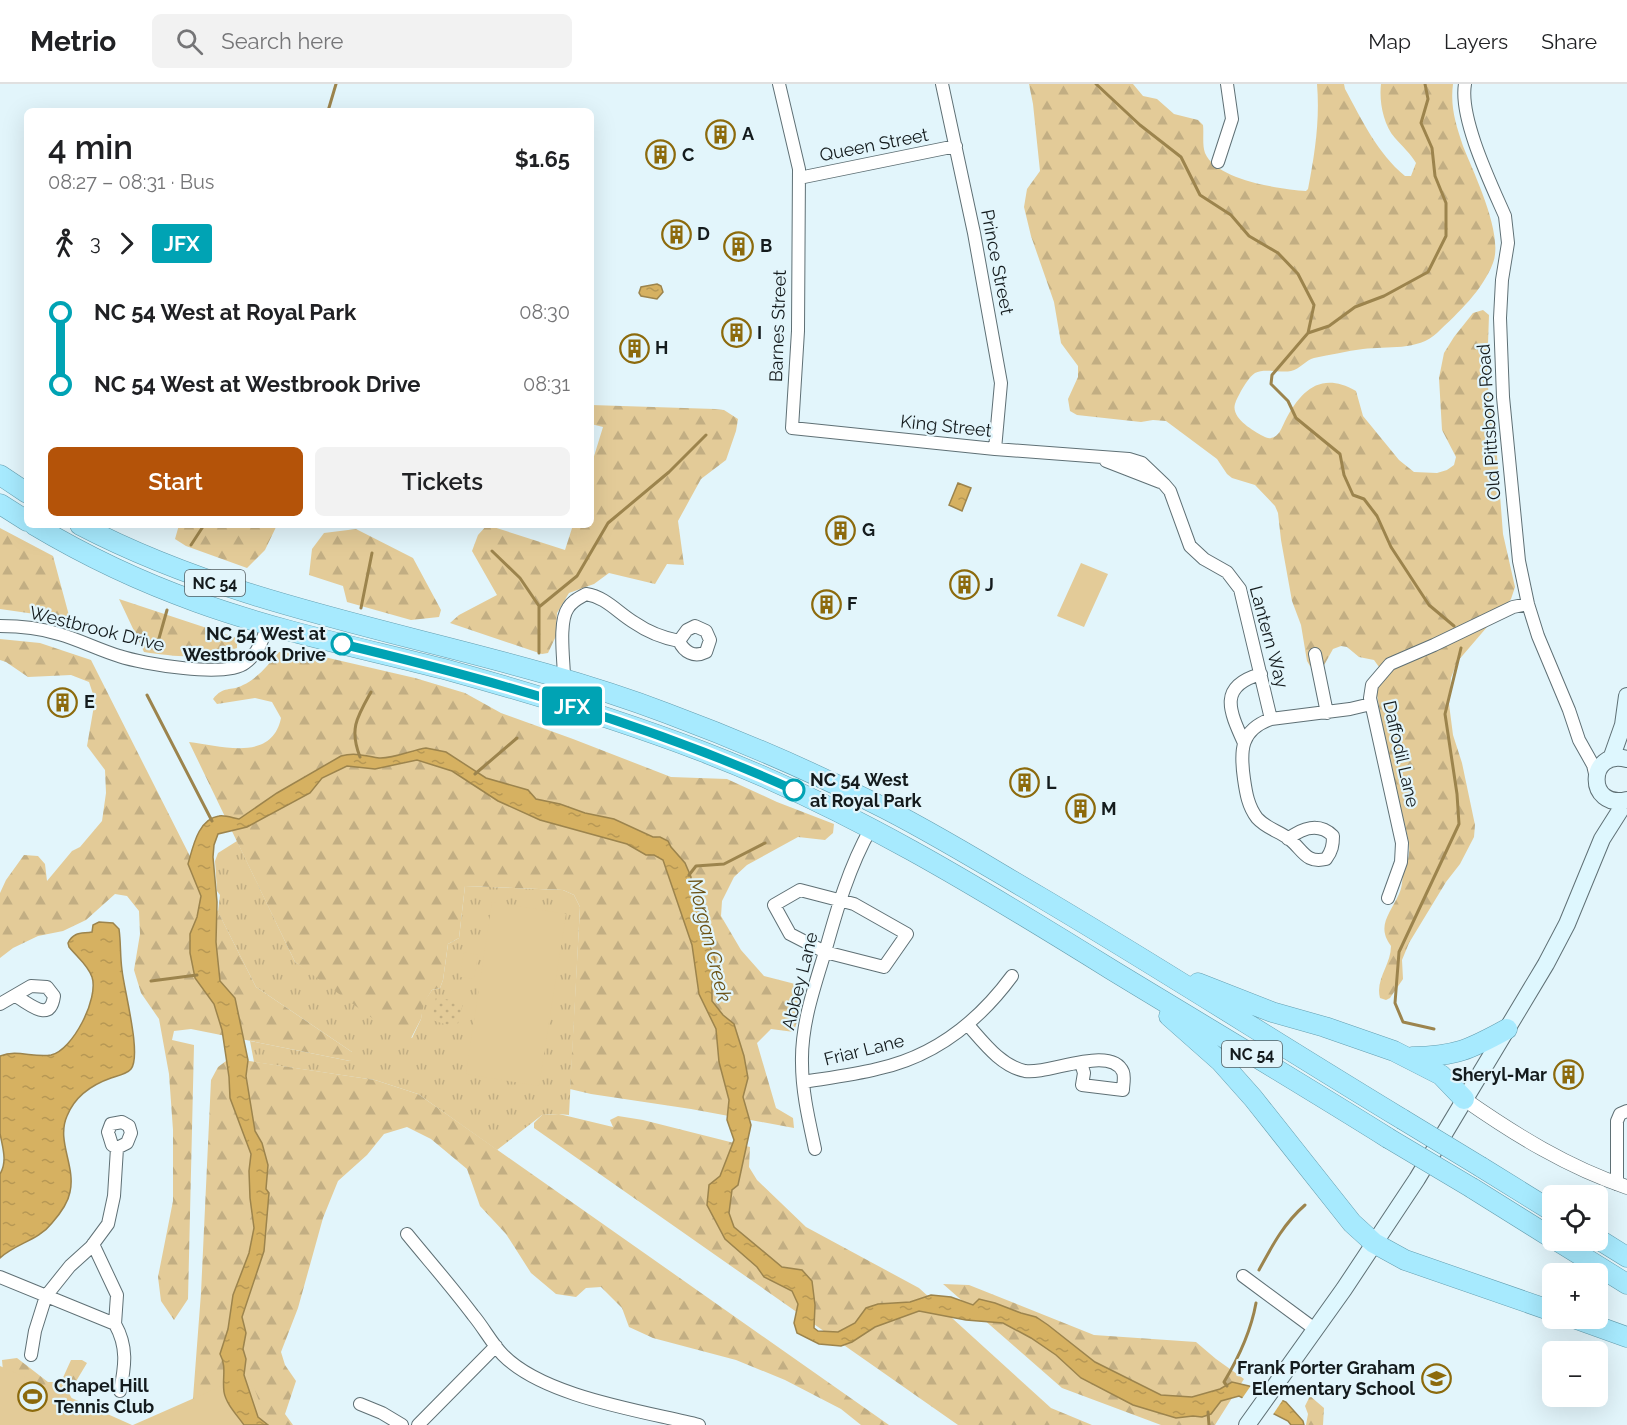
<!DOCTYPE html>
<meta charset="utf-8">
<style>
body{margin:0;font-family:Raleway,sans-serif;background:#f2f2f2;color:#202124;height:100vh;display:flex;flex-direction:column;font-size:22px;white-space:nowrap}
*{box-sizing:border-box;margin:0}
p{font-size:20px;color:#757577}
.icon{flex:none;width:33px;height:33px;fill:none;stroke:currentColor;stroke-width:2;stroke-linecap:round;stroke-linejoin:round}
.map{position:relative;flex:1;overflow:hidden}
.side{position:absolute;left:24px;top:24px;width:570px;height:420px;display:flex;flex-direction:column;background:#fff;border-radius:9px;box-shadow:0 6px 24px #0002}
.side>*{flex:none}
.badge{padding:0 12px;border-radius:4px;font-size:21px;line-height:39px}
.controls{position:absolute;left:1542px;top:1101px;display:grid;gap:12px}
.controls a{display:grid;place-items:center;width:66px;height:66px;border-radius:9px;background:#fff;box-shadow:0 6px 24px #0002;font-size:30px}
.map>.badge{position:absolute;translate:-50% -50%;box-shadow:0 0 0 3px #fff}
.legs{display:flex;align-items:center;gap:9px;height:66px;padding:0 24px;font-size:20px}
.legs p{margin-inline-start:auto}
.headline{display:flex;align-items:center;justify-content:space-between;height:102px;padding:0 24px}
h1{font-size:33px;font-weight:600;line-height:45px}
.cta{display:flex;gap:12px;margin-top:auto;padding:12px 24px}
.cta a{flex:1;height:69px;border-radius:9px;background:#b45309;color:#fff;font-size:24px;font-weight:600;line-height:69px;text-align:center}
.cta a+a{background:#f2f2f2;color:#202124}
ul{padding:0 24px;list-style:none}
li{display:flex;align-items:center;gap:21px;height:72px;font-size:22px}
li i{display:grid;place-items:center;width:9px;height:100%;margin:0 8px;background:currentColor}
li i::after{content:'';width:15px;height:15px;margin:-8px;border:4px solid;border-radius:50%;background:#fff}
li p{margin-inline-start:auto}
li:first-child i{background:linear-gradient(#0000 50%,currentColor 0)}
li:last-child i{background:linear-gradient(currentColor 50%,#0000 0)}
header{display:flex;align-items:center;gap:36px;box-sizing:border-box;height:84px;padding:0 30px;background:#fff;border-bottom:2px solid #e0e0e0}
header strong{font-size:28px}
nav{display:flex;gap:33px;margin-inline-start:auto;font-size:21px}
.search{width:420px;height:54px;background:#f2f2f2;display:flex;align-items:center;gap:15px;box-sizing:border-box;padding:0 21px;border-radius:9px;color:#757577;font-size:22px}
.map>svg:first-child{display:block}
.grass{fill:url(#grass-tufts)}
.forest{fill:url(#forest-firs)}
.park{fill:url(#park-dots)}
.pitch{fill:#e3cb98}
.water{fill:url(#water-ripples);stroke:#9c844d;stroke-width:1.5}
.pier{fill:#e2f5fb}
.lines{fill:none;stroke-linecap:round;stroke-linejoin:round}
.stream{stroke:#9c844d;stroke-width:3}
.minor-casing{stroke:#5f7075;stroke-width:14}
.tertiary-casing{stroke:#5f7075;stroke-width:15}
.secondary-casing{stroke:#5f7075;stroke-width:18}
.trunk-casing{stroke:#659eaf;stroke-width:21}
.minor{stroke:#fff;stroke-width:12}
.tertiary{stroke:#fff;stroke-width:14}
.secondary{stroke:#def7fe;stroke-width:16}
.trunk{stroke:#a7eafe;stroke-width:20}
.trunk-bridge-casing{stroke:#659eaf;stroke-width:21;stroke-linecap:butt}
.trunk-bridge{stroke:#a7eafe;stroke-width:20}
.line-1-casing{stroke:#fff;stroke-width:14}
.line-1{stroke:#00a3b4;stroke-width:9}
.stop-1-dot{fill:#fff;stroke:#00a3b4;stroke-width:3}
.labels{text-anchor:middle;stroke-width:4.5;stroke-linejoin:round;paint-order:stroke}
.shield{fill:#e2f5fb;stroke:#525c60;stroke-width:1.5}
.shield-label{font-size:16px;font-weight:bold;fill:#141b1d}
.poi-label{font-size:18px;font-weight:bold;fill:#141b1d;stroke:#e2f5fb;text-anchor:start}
.street-label{font-size:18px;fill:#141b1d;stroke:#e2f5fb}
.stop-label{font-size:18px;font-weight:bold;fill:#141b1d;stroke:#e2f5fb;text-anchor:end}
.water-label{font-size:20px;font-style:italic;fill:#6a5114;stroke:#e2f5fb}
</style>
<header>
<strong>Metrio</strong>
<div class="search"><svg class="icon" aria-label="search" viewBox="0 0 24 24"><circle cx="10" cy="10" r="6"/><path d="M15 15l6 6"/></svg>Search here</div>
<nav><a>Map</a><a>Layers</a><a>Share</a></nav>
</header>
<div class="map">
<svg width="1627" height="1341" viewBox="0 0 1627 1341">
<defs>
<pattern id="grass-tufts" width="24" height="20" patternUnits="userSpaceOnUse" patternTransform="scale(1.5)"><rect width="24" height="20" fill="#e3cb98"/><path d="M3 7l-1-3M5 7V3M7 7l1-3M15 17l-1-3M17 17v-4M19 17l1-3" fill="none" stroke="#c2ae83"/></pattern>
<pattern id="forest-firs" width="22" height="20" patternUnits="userSpaceOnUse" patternTransform="scale(1.5)"><rect width="22" height="20" fill="#e3cb98"/><path d="M5 1l3.5 6h-7zM16 11l3.5 6h-7z" fill="#c2ae83"/></pattern>
<pattern id="park-dots" width="8" height="8" patternUnits="userSpaceOnUse" patternTransform="scale(1.5)"><rect width="8" height="8" fill="#e3cb98"/><path d="M2 2h.1M6 6h.1" fill="none" stroke="#c2ae83" stroke-width="1.8" stroke-linecap="round"/></pattern>
<pattern id="water-ripples" width="26" height="14" patternUnits="userSpaceOnUse" patternTransform="scale(1.5)"><rect width="26" height="14" fill="#d6b161"/><path d="M2 4q2-2 4 0t4 0M15 11q2-2 4 0t4 0" fill="none" stroke="#b79854"/></pattern>
</defs>
<rect width="100%" height="100%" fill="#e2f5fb"/>
<!-- grass -->
<path class="grass" d="M237,757L295,878L412,954L421,935L423,919L432,906L440,904L443,896L448,860L459,854L465,802L563,806L574,811L580,823L569,1031L559,1030L542,1031L497,1066L418,1010L375,996L254,978L250,957L350,977L352,968L256,903L218,828L220,811L217,807L215,777L218,769Z"/>
<!-- forest -->
<path class="forest" d="M1029,0H1133L1143,12L1157,15L1174,30L1198,36L1203,41C1204,49 1202,61 1205,69C1216,96 1279,105 1306,107L1308,105C1315,70 1320,35 1317,0H1344L1345,5C1362,36 1377,69 1405,92H1411L1416,79C1411,70 1402,62 1395,54C1383,40 1379,17 1381,0H1453C1450,23 1456,41 1463,62C1474,90 1504,150 1493,179C1482,207 1459,228 1437,249C1418,267 1387,262 1363,265C1347,267 1330,271 1314,274C1306,276 1300,285 1291,287C1280,289 1264,284 1255,289C1249,293 1244,302 1241,307C1239,311 1236,316 1235,320C1231,334 1252,346 1263,352C1265,353 1269,355 1271,354C1279,353 1282,343 1285,337C1301,306 1321,287 1356,307L1363,332L1399,376L1414,388L1437,389L1447,386L1454,381L1456,373L1442,346L1439,294L1444,269L1454,253L1473,229L1483,226L1489,231L1487,289L1489,315L1497,372L1503,450L1515,503L1511,515L1457,578L1451,594L1449,620L1453,651L1462,679L1475,741L1474,753L1460,780L1446,798L1409,859L1402,876L1403,895L1390,914L1386,916L1380,914C1375,895 1391,881 1391,862C1376,842 1390,830 1399,810C1402,804 1402,798 1403,791C1407,778 1410,774 1409,759L1385,658L1377,611L1379,583L1374,576L1359,573L1347,563L1341,562L1333,565L1323,583L1315,585L1310,582L1307,577L1301,541L1292,517L1281,456L1278,429L1275,422L1255,401L1232,394L1227,390L1217,375L1166,337L1153,336L1141,338L1077,331L1070,327L1068,315L1078,293V282L1061,259L1054,218L1031,152L1024,123L1027,105L1040,87L1033,20Z
M591,321L715,325L724,326L738,335L736,347L726,376L701,395L678,437L684,481L667,480L655,500L609,489L594,500L569,509L557,529L556,552L548,569L542,570L450,539L459,531L497,511L472,467L478,451L487,441L565,466L573,441H591V382L603,343L591,340Z
M179,441H277L265,466L247,484L186,462L175,455Z
M0,444L53,472L71,539L49,532L0,525Z
M356,445L413,474L441,526L439,533L411,536L347,518L343,502L309,491L312,465L324,449Z
M119,515L237,554V564C202,576 179,573 144,568Z
M0,555L40,559L91,576L256,903L352,968L353,974L350,977L191,945L174,947L172,956L194,961L188,1215L174,1236L161,1217L158,1193L173,1117V1046L169,990L159,935L141,909L134,886L140,850L139,827L127,812L115,810L86,836L63,847L38,852L13,864L0,874V809L6,796L24,771L38,772L45,780L47,797L72,767L80,763L102,737L106,709L105,686L87,662L95,616L89,598L71,591L28,593L6,578L0,576Z
M294,566L415,594L465,609L501,629L573,655L671,693L727,695L777,718L834,740L833,749L825,756L798,753L747,781L734,793L722,817L721,832L741,866L764,892L799,901V930L794,948L771,945L757,959L776,1024L793,1034L794,1044L691,1025L591,1010L570,1005L580,823L574,811L563,806L465,802L459,854L448,860L443,896L440,904L432,906L424,919L421,935L408,960L295,878L189,658C222,662 272,678 281,634L272,618L255,614L217,620L213,615C224,601 230,608 243,601C257,595 270,579 279,568Z
M230,974L375,996L418,1010L889,1341H861L841,1325L785,1296L736,1276L653,1254L629,1243L622,1224L601,1203L586,1204L576,1213L556,1210L531,1189L506,1150L480,1122L467,1085L431,1055L407,1043L384,1050L367,1071L338,1097L323,1134L298,1224L281,1268L285,1281L296,1297L285,1330L293,1341H170L192,1327L201,1209L211,996L218,983Z
M559,1030L613,1043L610,1036L618,1032L643,1036L750,1063L749,1083L757,1096L806,1143L919,1204L1051,1324L1092,1341H958L534,1044V1039L542,1031Z
M943,1200L969,1201L1094,1251L1196,1258L1216,1275L1244,1295L1215,1341H1161L1062,1304Z
M17,1274L48,1298H61L71,1276H82L87,1279L69,1309L76,1323L4,1298L2,1276Z
M1310,1312L1324,1324L1323,1341H1306L1308,1330L1305,1322Z"/>
<!-- park -->
<path class="park" d="M436,913L463,919L457,944L432,936Z"/>
<!-- pitch -->
<path class="pitch" d="M1081,479L1108,490L1084,543L1057,532Z
M492,818L566,830L539,1002L466,990Z
M464,868L478,871L474,895L460,893Z
M0,1282L132,1341H0Z
M249,1290L268,1341H133Z"/>
<!-- water -->
<path class="water" d="M657,200L661,202L663,208L657,215L641,212L639,209L641,203Z
M958,399L971,404L962,427L949,421Z
M426,664L446,668L486,694L528,706L536,715L560,720L585,729L614,735L653,753H660L668,757L671,763L685,779L691,793V806L697,819L703,845L715,875L712,898V917L723,931L734,940L744,972L748,994L743,1013L751,1041L738,1101L732,1106L729,1129L734,1143L782,1183L802,1186L812,1197L815,1221L814,1244L818,1247L838,1248L855,1239L866,1224L878,1220L910,1218L931,1211L951,1213L973,1221L979,1215L995,1219L1021,1229L1036,1233L1048,1241L1095,1278L1161,1311L1192,1313L1220,1305L1232,1298L1249,1302L1286,1318L1303,1337L1304,1341H1291L1288,1337L1239,1312L1221,1317L1211,1330L1202,1333L1193,1332L1176,1334L1133,1321L1081,1294L1056,1271L1031,1254L1003,1239L966,1236L919,1227L875,1243L852,1258L841,1262L819,1260L797,1249L794,1239L798,1220L792,1207L764,1193L757,1183L725,1155L707,1121L709,1101L720,1092L734,1056L727,1036L729,1016L719,978L716,945L699,910L692,861L663,776L654,771H646L627,760L540,736L498,717L452,687L417,676L375,685L347,682L322,694L310,709L247,743L218,750L214,761L213,773L217,818L216,858L220,897L235,914L248,976L246,992L255,1047L262,1059L268,1081L266,1105L269,1109L264,1167L242,1233L246,1249L243,1265L246,1275L244,1291L258,1333L268,1341H244C237,1331 226,1320 224,1308C222,1294 227,1283 220,1270L228,1245L233,1211L249,1169L254,1144L250,1114L249,1087L251,1070L230,1014L229,993L222,946L214,920L195,894L190,869V850L197,833L201,812L188,780C193,763 198,735 219,732C225,731 233,734 239,735L277,709L341,672C355,668 366,672 379,674C393,675 412,666 426,664Z
M99,838L113,839L119,845C121,859 120,872 122,886C124,906 142,971 131,985C127,990 117,992 111,994C91,1001 75,1012 67,1032C56,1057 76,1082 70,1108C68,1119 59,1131 52,1139C38,1157 16,1159 0,1174V1090C8,1077 2,1062 0,1049C0,1025 0,996 0,972C17,965 33,974 51,971C73,966 99,914 92,893C88,881 77,873 69,863L68,859C74,847 82,850 92,848L93,841Z"/>
<!-- pier -->
<path class="pier" d="M1252,1300L1284,1314L1272,1332L1241,1316Z"/>
<g class="lines">
<!-- stream -->
<path class="stream" d="M1096,0L1140,41L1181,73L1200,111L1231,131L1249,152L1278,169L1298,190L1314,221L1308,249L1272,291L1271,300L1288,317L1296,334L1340,370L1344,391L1353,411L1364,415L1377,432L1391,463L1429,521L1454,542
M328,27L336,0
M1308,249L1329,242L1355,223L1384,212L1428,188L1446,152V119L1435,92L1432,64L1421,39L1428,15L1425,0
M191,461L204,441
M492,467L520,494L539,522
M361,524L372,469
M156,565L167,526
M539,569V523L577,492L608,439L669,388L706,351
M147,611L212,737
M360,673C349,645 357,633 371,608
M475,690L517,654
M689,791L696,782L724,780L765,759
M151,897L197,891
M1434,945L1403,938L1395,919L1399,868L1459,740L1457,710L1445,630L1461,564
M1259,1186C1272,1162 1284,1139 1305,1121
M1227,1302L1224,1298C1239,1273 1251,1247 1256,1219
M1208,1328L1209,1341"/>
<defs>
<path id="minor" d="M779,0L799,85L798,247L792,344L995,365L1129,375L1142,379L1164,400L1170,407L1190,462L1204,475L1227,488L1240,505L1271,635
M942,0L974,149L1001,299L995,365
M1465,0C1459,34 1491,100 1505,132L1508,159L1502,196L1500,234L1503,313L1519,477L1528,520L1538,552L1569,626L1579,656L1593,681L1596,694
M1218,78L1232,35L1227,0
M799,94L956,62
M1106,377L1160,398
M0,542C20,542 40,544 59,550C80,556 99,566 119,572C143,580 226,594 245,579C258,570 263,555 268,540
M1315,570L1327,629
M564,594C564,577 558,538 568,524C572,517 579,514 586,510C606,513 618,529 635,539C648,548 664,554 679,557C684,568 694,574 706,568L710,556L706,547L695,542L687,546L679,557
M1244,659C1229,626 1218,602 1261,590
M1288,755C1302,744 1319,738 1333,752C1333,761 1332,767 1326,775C1305,780 1303,765 1288,754C1278,747 1266,744 1257,734C1248,722 1246,709 1244,695C1240,667 1240,646 1271,635L1350,625L1371,620
M800,806L854,820L907,850L884,883L825,868L790,850L774,821Z
M1388,814L1401,778L1402,759L1370,614L1372,601L1390,580L1434,561L1513,523L1528,520
M0,920L31,902L47,903L54,912C50,941 28,918 15,912
M968,941C984,959 1001,982 1025,987C1048,991 1111,960 1123,988C1125,993 1123,1001 1123,1006L1082,1001L1084,989L1081,979
M803,998C828,994 853,991 877,985C933,973 978,938 1012,892
M815,1065C809,1037 802,1008 802,979C801,941 814,904 825,868C837,825 849,783 871,744
M1617,1100V1037L1620,1030L1627,1027
M407,1150C429,1177 452,1203 473,1231C484,1244 492,1260 503,1271C544,1313 643,1327 699,1341
M93,1160L117,1211L115,1240
M1243,1192L1316,1246
M0,1193L115,1240C128,1263 125,1282 120,1307
M31,1271L35,1247L46,1212L70,1182L91,1163L108,1140L114,1112L117,1064L127,1059L131,1049L129,1042L122,1038L111,1040L108,1048L112,1061L117,1064
M360,1320L382,1329L402,1341
M418,1341L496,1262"/>
<path id="tertiary" d="M1464,1015C1514,1050 1569,1084 1627,1103"/>
<path id="secondary" d="M1611,675L1623,641L1627,612
M1627,675C1587,664 1586,726 1627,716
M1247,1341L1344,1205L1417,1095L1546,880L1567,840L1602,755L1626,717"/>
<path id="trunk" d="M0,391L27,409
M0,420L27,437
M34,441C86,472 141,498 197,518C277,547 361,564 444,585C531,609 617,635 701,667C848,723 980,804 1112,886C1204,942 1297,997 1388,1054
M80,441C263,537 474,556 666,629C736,655 806,685 874,719C931,747 985,781 1040,813C1162,885 1281,962 1402,1035
M1198,899L1272,928L1325,943L1394,967L1441,991L1464,1015
M1169,932L1221,978L1253,1014L1352,1139L1374,1159L1405,1176L1552,1227
M1412,973C1456,972 1469,966 1507,945
M1481,1083L1552,1127
M1472,1104L1552,1154
M1598,1155L1627,1173
M1556,1156L1627,1200
M1574,1234L1627,1253"/>
</defs>
<!-- minor casing -->
<use href="#minor" class="minor-casing"/>
<!-- tertiary casing -->
<use href="#tertiary" class="tertiary-casing"/>
<!-- secondary casing -->
<use href="#secondary" class="secondary-casing"/>
<!-- trunk casing -->
<use href="#trunk" class="trunk-casing"/>
<!-- minor -->
<use href="#minor" class="minor"/>
<!-- tertiary -->
<use href="#tertiary" class="tertiary"/>
<!-- secondary -->
<use href="#secondary" class="secondary"/>
<!-- trunk -->
<use href="#trunk" class="trunk"/>
<defs>
<path id="trunk-bridge" d="M1402,1035L1481,1083
M1388,1054L1472,1104"/>
</defs>
<!-- trunk-bridge casing -->
<use href="#trunk-bridge" class="trunk-bridge-casing"/>
<!-- trunk-bridge -->
<use href="#trunk-bridge" class="trunk-bridge"/>
</g>
<g class="lines">
<defs>
<path id="line-1" d="M342,560C496,597 649,640 794,706"/>
</defs>
<!-- line-1 casing -->
<use href="#line-1" class="line-1-casing"/>
<!-- line-1 -->
<use href="#line-1" class="line-1"/>
</g>
<!-- icons -->
<defs>
<symbol id="building-ring" viewBox="-11 -11 22 22"><circle r="9.5" fill="#e2f5fb" stroke="#8c6a0c" stroke-width="1.5"/><path d="M-4-6H4V6H1V3H-1V6H-4ZM-2.5-4.3h1.7v1.8h-1.7ZM.8-4.3h1.7v1.8H.8ZM-2.5-1h1.7V.8h-1.7ZM.8-1h1.7V.8H.8Z" fill="#8c6a0c"/></symbol>
<symbol id="school-ring" viewBox="-11 -11 22 22"><circle r="9.5" fill="#e2f5fb" stroke="#8c6a0c" stroke-width="1.5"/><path d="M0-5L7-2L0 1L-7-2ZM-4 1L0 2.5L4 1V4Q0 6-4 4Z" fill="#8c6a0c"/></symbol>
<symbol id="stadium-ring" viewBox="-11 -11 22 22"><circle r="9.5" fill="#e2f5fb" stroke="#8c6a0c" stroke-width="1.5"/><path d="M0-5a6.5 5 0 1 0 0 10a6.5 5 0 1 0 0-10ZM-3.5-1.8h7v3.6h-7Z" fill="#8c6a0c"/></symbol>
</defs>
<g fill-rule="evenodd">
<use href="#building-ring" x="704" y="34" width="33" height="33"/>
<use href="#building-ring" x="644" y="54" width="33" height="33"/>
<use href="#building-ring" x="660" y="134" width="33" height="33"/>
<use href="#building-ring" x="722" y="146" width="33" height="33"/>
<use href="#building-ring" x="720" y="232" width="33" height="33"/>
<use href="#building-ring" x="618" y="248" width="33" height="33"/>
<use href="#building-ring" x="824" y="430" width="33" height="33"/>
<use href="#building-ring" x="948" y="484" width="33" height="33"/>
<use href="#building-ring" x="810" y="504" width="33" height="33"/>
<use href="#building-ring" x="46" y="602" width="33" height="33"/>
<use href="#building-ring" x="1008" y="682" width="33" height="33"/>
<use href="#building-ring" x="1064" y="708" width="33" height="33"/>
<use href="#building-ring" x="1552" y="974" width="33" height="33"/>
<use href="#school-ring" x="1420" y="1278" width="33" height="33"/>
<use href="#stadium-ring" x="16" y="1296" width="33" height="33"/>
</g>
<!-- markers -->
<g class="stop-1-dot">
<circle cx="342" cy="560" r="10"/>
<circle cx="794" cy="706" r="10"/>
</g>
<g class="labels">
<!-- shield labels -->
<g class="shield">
<rect x="185" y="486" width="60" height="26" rx="4.5"/>
<rect x="1222" y="957" width="60" height="26" rx="4.5"/>
</g>
<g class="shield-label">
<text x="215" y="505">NC 54</text>
<text x="1252" y="976">NC 54</text>
</g>
<!-- poi labels -->
<g class="poi-label">
<text x="742" y="56">A</text>
<text x="682" y="77">C</text>
<text x="697" y="156">D</text>
<text x="760" y="168">B</text>
<text x="757" y="255">I</text>
<text x="655" y="270">H</text>
<text x="862" y="452">G</text>
<text x="985" y="507">J</text>
<text x="847" y="526">F</text>
<text x="84" y="624">E</text>
<text x="1046" y="705">L</text>
<text x="1101" y="731">M</text>
<text x="1547" y="997" text-anchor="end">Sheryl-Mar</text>
<text x="1415" y="1290" text-anchor="end">Frank Porter Graham<tspan x="1415" dy="21">Elementary School</tspan></text>
<text x="54" y="1308">Chapel Hill<tspan x="54" dy="21">Tennis Club</tspan></text>
</g>
<!-- street labels -->
<g class="street-label">
<text transform="translate(874 61) rotate(-11)" y="6">Queen Street</text>
<text transform="translate(997 178) rotate(79)" y="6">Prince Street</text>
<text transform="translate(778 242) rotate(-88)" y="6">Barnes Street</text>
<text transform="translate(1489 338) rotate(-94)" y="6">Old Pittsboro Road</text>
<text transform="translate(946 342) rotate(6)" y="6">King Street</text>
<text transform="translate(97 545) rotate(14)" y="6">Westbrook Drive</text>
<text transform="translate(1269 553) rotate(75)" y="6">Lantern Way</text>
<text transform="translate(1401 670) rotate(77)" y="6">Daffodil Lane</text>
<text transform="translate(800 897) rotate(-76)" y="6">Abbey Lane</text>
<text transform="translate(864 966) rotate(-14)" y="6">Friar Lane</text>
</g>
<!-- stop labels -->
<g class="stop-label">
<text x="326" y="556">NC 54 West at<tspan x="326" dy="21">Westbrook Drive</tspan></text>
<text x="810" y="702" text-anchor="start">NC 54 West<tspan x="810" dy="21">at Royal Park</tspan></text>
</g>
<!-- water labels -->
<g class="water-label">
<text transform="translate(710 856) rotate(76)" y="7">Morgan Creek</text>
</g>
</g>
</svg>
<div class="controls">
<a><svg class="icon" aria-label="locate" viewBox="0 0 24 24"><circle cx="12" cy="12" r="6"/><path d="M12 2v4M12 18v4M2 12h4M18 12h4"/></svg></a>
<a>+</a>
<a>−</a>
</div>
<b class="badge" style="left:572px;top:622px;background:#00a3b4;color:#fff">JFX</b>
<section class="side">
<div class="headline"><div><h1>4 min</h1><p>08:27 – 08:31 · Bus</p></div><b>$1.65</b></div>
<div class="legs"><svg class="icon" aria-label="walk" viewBox="0 0 24 24"><circle cx="13" cy="4" r="2"/><path d="M13 8l-2 6 4 7M11 14l-3 7M7 12l3-4h3l4 4"/></svg>3<svg class="icon" aria-label="forward" viewBox="0 0 24 24"><path d="M9 5l7 7-7 7"/></svg><b class="badge" style="background:#00a3b4;color:#fff">JFX</b></div>
<ul>
<li><i style="color:#00a3b4"></i><b>NC 54 West at Royal Park</b><p>08:30</p></li>
<li><i style="color:#00a3b4"></i><b>NC 54 West at Westbrook Drive</b><p>08:31</p></li>
</ul>
<div class="cta"><a>Start</a><a>Tickets</a></div>
</section>
</div>
